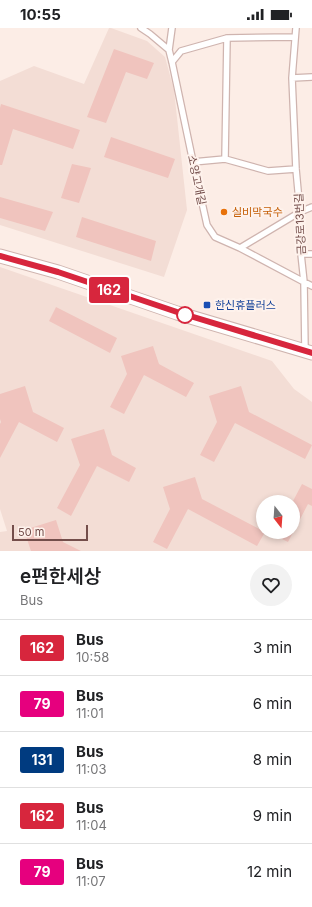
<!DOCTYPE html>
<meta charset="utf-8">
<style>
body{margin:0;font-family:Inter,"Noto Sans KR",sans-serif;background:#f2f2f2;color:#202124;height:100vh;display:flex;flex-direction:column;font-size:15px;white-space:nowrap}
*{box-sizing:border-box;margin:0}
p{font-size:13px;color:#757577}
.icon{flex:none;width:22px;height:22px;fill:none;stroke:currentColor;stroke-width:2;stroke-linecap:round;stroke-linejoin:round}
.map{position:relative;height:523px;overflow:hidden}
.drawer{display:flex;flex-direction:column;background:#fff;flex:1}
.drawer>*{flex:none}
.badge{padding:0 8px;border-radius:3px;font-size:14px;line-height:26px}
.needle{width:26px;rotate:163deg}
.buttons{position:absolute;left:256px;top:467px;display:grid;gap:8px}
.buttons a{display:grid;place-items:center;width:44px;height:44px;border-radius:50%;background:#fff;box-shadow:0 2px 6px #0003;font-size:20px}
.scale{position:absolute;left:12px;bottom:10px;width:76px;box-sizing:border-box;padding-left:4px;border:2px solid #744e4b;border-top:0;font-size:11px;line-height:14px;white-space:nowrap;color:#744e4b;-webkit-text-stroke:3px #fef2ec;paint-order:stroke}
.map>.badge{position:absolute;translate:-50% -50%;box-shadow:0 0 0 2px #fff}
.round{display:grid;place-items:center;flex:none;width:42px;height:42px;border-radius:21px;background:#f2f2f2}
.headline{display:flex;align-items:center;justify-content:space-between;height:68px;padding:0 20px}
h1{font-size:19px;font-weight:600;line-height:30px}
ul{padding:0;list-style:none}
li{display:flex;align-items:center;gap:12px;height:56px;padding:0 20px;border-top:1px solid #e0e0e0}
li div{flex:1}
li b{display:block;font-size:15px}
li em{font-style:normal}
li .badge{min-width:44px;font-weight:700;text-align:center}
.status{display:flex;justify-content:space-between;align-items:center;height:28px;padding:0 20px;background:#fff;direction:ltr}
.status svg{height:11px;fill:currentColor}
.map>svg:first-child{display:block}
.residential{fill:#f3ddd5;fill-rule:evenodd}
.building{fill:#f0c4be}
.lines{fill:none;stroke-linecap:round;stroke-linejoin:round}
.service-casing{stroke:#cfb4af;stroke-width:8}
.tertiary-casing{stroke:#cfb4af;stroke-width:15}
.service{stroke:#fff;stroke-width:5.5}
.tertiary{stroke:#fff;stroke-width:13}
.line-casing{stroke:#fff;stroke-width:9}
.line{stroke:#d7263d;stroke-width:6}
.food-dot{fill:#e8710a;stroke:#fef2ec;stroke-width:1.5}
.transit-dot{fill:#1a4fb4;stroke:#fef2ec;stroke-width:1.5}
.stop-dot{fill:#fff;stroke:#d7263d;stroke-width:2}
.labels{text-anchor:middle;stroke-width:4;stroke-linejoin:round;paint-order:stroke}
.street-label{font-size:11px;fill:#744e4b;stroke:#fef2ec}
.food-label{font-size:11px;fill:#c56008;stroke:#fef2ec;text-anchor:start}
.transit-label{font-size:11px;fill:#164399;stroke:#fef2ec;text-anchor:start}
</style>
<div class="status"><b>10:55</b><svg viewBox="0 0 49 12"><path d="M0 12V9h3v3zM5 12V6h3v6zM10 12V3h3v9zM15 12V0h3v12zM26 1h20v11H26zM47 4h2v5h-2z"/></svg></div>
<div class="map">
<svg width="312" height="523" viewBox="0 0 312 523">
<rect width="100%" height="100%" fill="#fcede6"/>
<!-- residential -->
<path class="residential" d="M109,0H111L147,13L165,29L174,62L187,182L164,249L0,197V53L34,38L84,56Z
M0,239L272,333L294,361L312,374V523H0V504L7,503L0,481ZM263,474H293V504H263Z"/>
<!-- building -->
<path class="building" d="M114,21L154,35L147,51L126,44L106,95L87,89Z
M1,76L80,102L73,121L13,101L2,137H0V80Z
M111,109L175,131L168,150L104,129Z
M72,136L91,140L79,175L61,170Z
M0,169L53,184L45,203L0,190Z
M82,189L156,213L151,233L76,209Z
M56,279L117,310L110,325L49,293Z
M153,318L159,336L194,355L186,369L144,347L124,386L110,379L127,346L121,328Z
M25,358L33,384L64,400L57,414L19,394L0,430V396L1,394L0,391V366Z
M241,358L249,384L312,417L305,431L235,395L214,434L200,427L217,394L209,368Z
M104,401L112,427L136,440L129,454L97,438L71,488L57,480L80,437L71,411Z
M195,449L202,471L265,504L257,518L188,481L167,521L153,514L170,481L163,459Z
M302,456L312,461V478L308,476L288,514L268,504H293V473Z
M56,492L63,514L81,523H31L24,502Z"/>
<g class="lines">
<defs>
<path id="service" d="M141,0L150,6L169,22L172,34L193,134L207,197L215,209L240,220L304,254L312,258
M296,0L292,50L296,141L300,184L301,226L304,254L305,323
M169,22L172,0
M172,34L181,23L227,10L295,9
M292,50L312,49
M225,131L227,10
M193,134L225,131L268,143L296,141
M240,220L300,184L312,179
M301,226H312"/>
<path id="tertiary" d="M0,228L58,244L177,285L312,325"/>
</defs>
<!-- service casing -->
<use href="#service" class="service-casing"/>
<!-- tertiary casing -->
<use href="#tertiary" class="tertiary-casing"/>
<!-- service -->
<use href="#service" class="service"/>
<!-- tertiary -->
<use href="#tertiary" class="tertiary"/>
</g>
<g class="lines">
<defs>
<path id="line" d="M0,228L58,244L177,284L312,325"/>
</defs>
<!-- line casing -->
<use href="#line" class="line-casing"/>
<!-- line -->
<use href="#line" class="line"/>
</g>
<!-- markers -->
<circle class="food-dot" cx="224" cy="184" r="4"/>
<rect class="transit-dot" x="203" y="273" width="8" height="8" rx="2"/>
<circle class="stop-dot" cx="185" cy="287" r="8"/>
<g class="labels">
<!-- street labels -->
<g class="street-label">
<text transform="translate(197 152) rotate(78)" y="4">소양고개길</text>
<text transform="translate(300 196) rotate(-93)" y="4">금강로13번길</text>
</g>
<!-- food labels -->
<g class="food-label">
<text x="232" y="188">실비막국수</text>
</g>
<!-- transit labels -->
<g class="transit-label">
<text x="215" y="281">한신휴플러스</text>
</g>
</g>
</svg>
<div class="buttons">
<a><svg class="needle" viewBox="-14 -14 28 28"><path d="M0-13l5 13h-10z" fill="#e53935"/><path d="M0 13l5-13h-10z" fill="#757577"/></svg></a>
</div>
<div class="scale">50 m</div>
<b class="badge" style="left:109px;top:262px;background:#d7263d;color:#fff">162</b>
</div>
<section class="drawer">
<div class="headline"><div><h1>e편한세상</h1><p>Bus</p></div><a class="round"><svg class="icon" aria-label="heart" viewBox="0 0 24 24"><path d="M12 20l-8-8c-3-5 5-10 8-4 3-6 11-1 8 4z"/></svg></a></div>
<ul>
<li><span class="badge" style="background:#d7263d;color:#fff">162</span><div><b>Bus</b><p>10:58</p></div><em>3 min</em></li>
<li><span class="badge" style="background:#e6007e;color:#fff">79</span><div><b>Bus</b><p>11:01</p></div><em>6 min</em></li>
<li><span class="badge" style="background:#003b80;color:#fff">131</span><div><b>Bus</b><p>11:03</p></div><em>8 min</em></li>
<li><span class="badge" style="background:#d7263d;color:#fff">162</span><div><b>Bus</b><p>11:04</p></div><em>9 min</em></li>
<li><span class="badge" style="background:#e6007e;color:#fff">79</span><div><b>Bus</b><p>11:07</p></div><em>12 min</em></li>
</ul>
</section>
